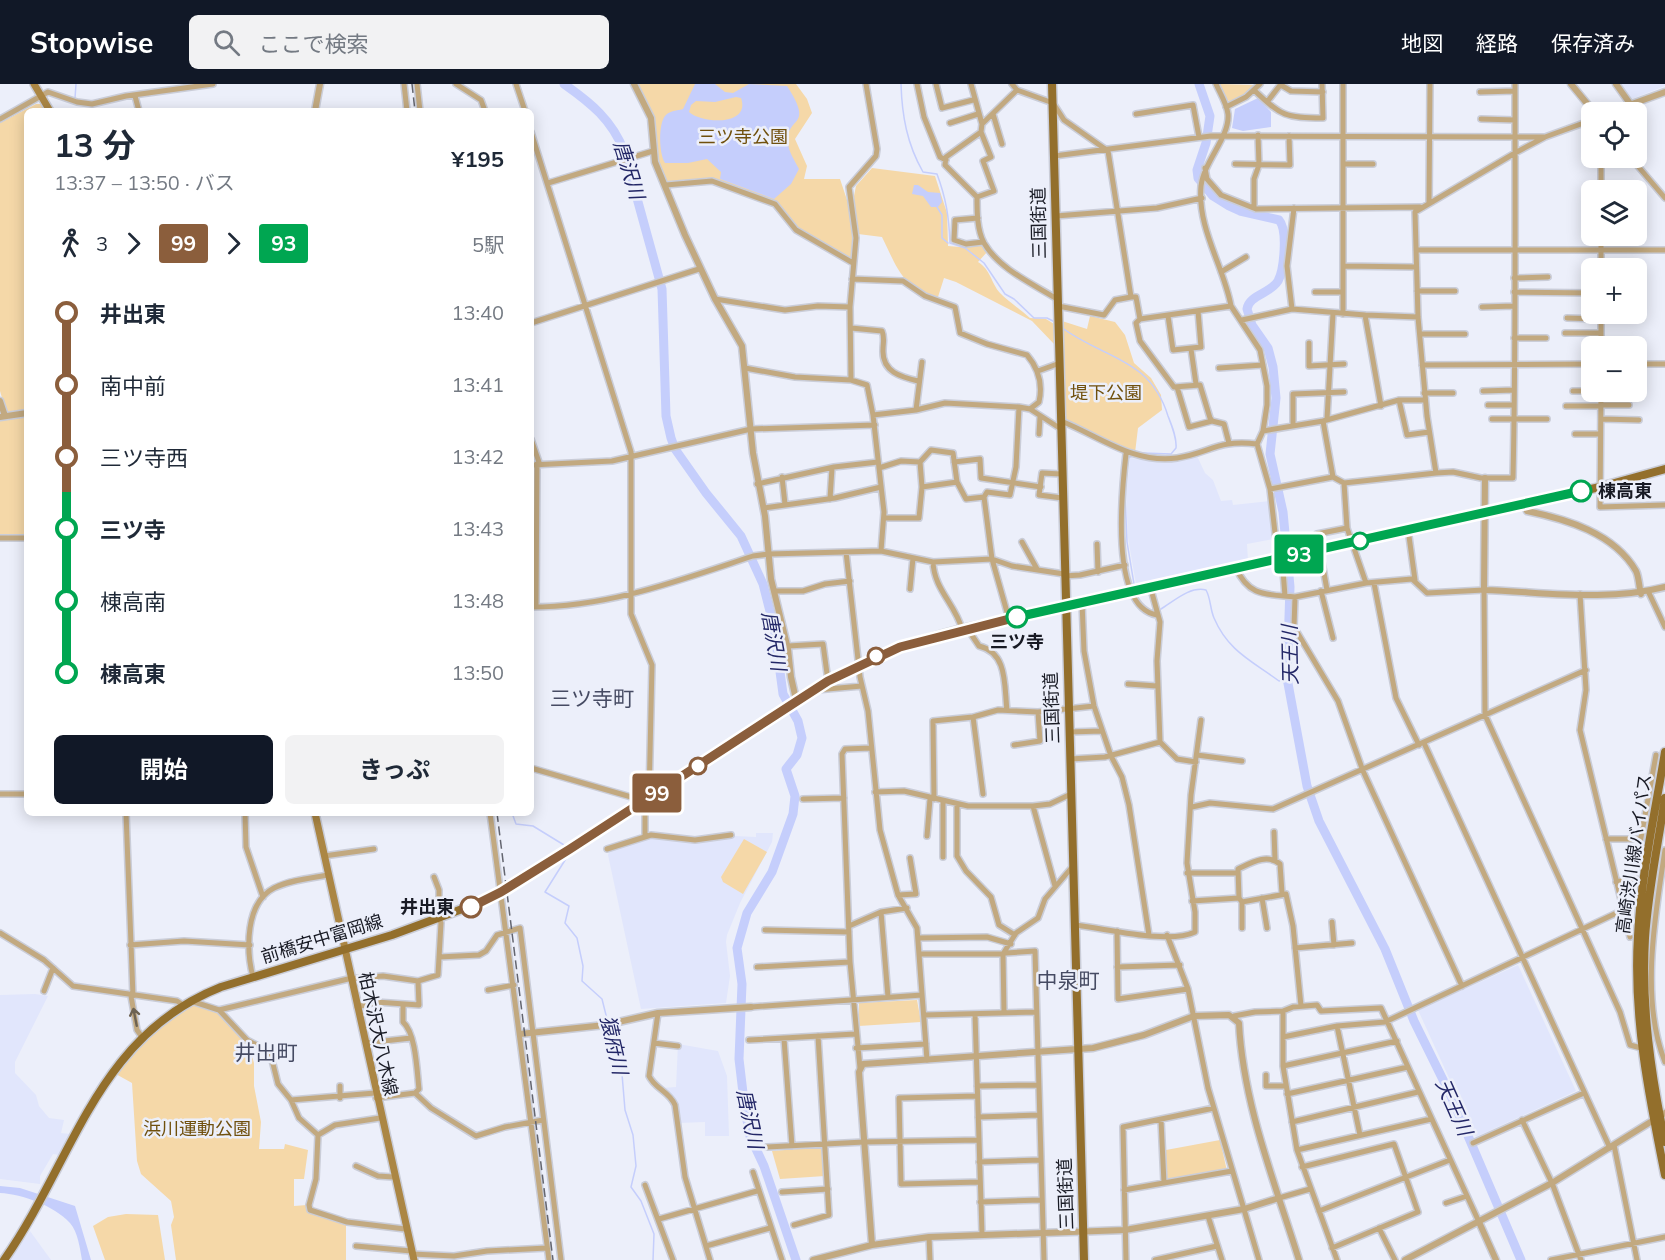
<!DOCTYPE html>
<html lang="ja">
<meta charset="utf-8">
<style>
body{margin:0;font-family:Mulish,"Noto Sans JP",sans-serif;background:#f2f2f3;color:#1f2937;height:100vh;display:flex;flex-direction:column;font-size:22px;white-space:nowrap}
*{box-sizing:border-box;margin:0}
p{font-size:20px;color:#747a83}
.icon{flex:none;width:33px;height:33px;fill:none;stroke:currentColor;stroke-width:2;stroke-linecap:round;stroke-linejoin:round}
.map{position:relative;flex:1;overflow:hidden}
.panel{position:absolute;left:24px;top:24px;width:510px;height:708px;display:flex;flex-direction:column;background:#fff;border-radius:9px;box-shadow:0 3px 15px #0003}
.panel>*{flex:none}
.badge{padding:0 12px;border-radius:4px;font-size:21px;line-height:39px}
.fabs{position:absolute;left:1581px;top:18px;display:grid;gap:12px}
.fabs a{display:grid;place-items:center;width:66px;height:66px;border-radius:9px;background:#fff;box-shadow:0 3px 15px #0003;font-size:30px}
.map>.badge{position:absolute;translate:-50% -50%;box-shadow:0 0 0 3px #fff}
.legs{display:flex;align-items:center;gap:9px;height:66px;padding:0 30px;font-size:20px}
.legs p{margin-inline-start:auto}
.headline{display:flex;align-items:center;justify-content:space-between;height:102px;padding:0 30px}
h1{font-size:33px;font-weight:700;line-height:45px}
.action{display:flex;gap:12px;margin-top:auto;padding:12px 30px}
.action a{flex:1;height:69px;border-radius:9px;background:#111827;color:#fff;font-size:24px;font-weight:700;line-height:69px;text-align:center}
.action a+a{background:#f2f2f3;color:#1f2937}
ul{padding:0 30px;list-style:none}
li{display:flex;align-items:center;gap:21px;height:72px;font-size:22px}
li i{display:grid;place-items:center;width:9px;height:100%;margin:0 8px;background:currentColor}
li i::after{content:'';width:15px;height:15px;margin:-8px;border:4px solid;border-radius:50%;background:#fff}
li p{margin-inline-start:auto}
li:first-child i{background:linear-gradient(#0000 50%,currentColor 0)}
li:last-child i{background:linear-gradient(currentColor 50%,#0000 0)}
header{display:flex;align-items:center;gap:36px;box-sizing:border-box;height:84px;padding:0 30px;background:#111827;color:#fff}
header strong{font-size:28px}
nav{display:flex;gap:33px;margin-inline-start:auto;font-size:21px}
.search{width:420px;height:54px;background:#f2f2f3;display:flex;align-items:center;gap:15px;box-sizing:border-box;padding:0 21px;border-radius:9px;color:#747a83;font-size:22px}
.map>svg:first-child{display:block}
.built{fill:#e1e6fc}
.green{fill:#f5d8a8}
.water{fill:#c5cefc;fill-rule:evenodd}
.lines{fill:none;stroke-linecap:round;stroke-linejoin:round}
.stream{stroke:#c5cefc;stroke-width:1.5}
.river{stroke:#c5cefc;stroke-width:9}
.minor-casing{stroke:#cacdd8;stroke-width:8}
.tertiary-casing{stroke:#cacdd8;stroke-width:9}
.secondary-casing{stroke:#cacdd8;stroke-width:10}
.primary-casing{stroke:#cacdd8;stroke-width:11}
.minor{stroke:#c2a980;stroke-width:5}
.tertiary{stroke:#c2a980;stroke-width:6}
.secondary{stroke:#ab8644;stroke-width:7}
.primary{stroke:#936f2c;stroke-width:8}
.rail{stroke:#63656f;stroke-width:1.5;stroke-dasharray:9 4.5;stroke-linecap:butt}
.oneway{stroke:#6d6252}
.line-1-casing{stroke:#fff;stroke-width:14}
.line-2-casing{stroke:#fff;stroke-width:14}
.line-1{stroke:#8b5e3c;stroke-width:9}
.line-2{stroke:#00a651;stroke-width:9}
.stop-2-dot{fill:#fff;stroke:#00a651;stroke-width:3}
.stop-1-dot{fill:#fff;stroke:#8b5e3c;stroke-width:3}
.labels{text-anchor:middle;stroke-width:5;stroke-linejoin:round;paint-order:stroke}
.park-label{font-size:18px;fill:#70500d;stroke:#eceffa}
.street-label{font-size:18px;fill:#181a24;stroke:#eceffa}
.stop-label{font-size:18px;font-weight:bold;fill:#181a24;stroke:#eceffa;text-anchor:start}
.water-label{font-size:20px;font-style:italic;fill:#232767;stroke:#eceffa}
.quarter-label{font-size:21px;fill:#464b63;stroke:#eceffa}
</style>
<header>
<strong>Stopwise</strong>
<div class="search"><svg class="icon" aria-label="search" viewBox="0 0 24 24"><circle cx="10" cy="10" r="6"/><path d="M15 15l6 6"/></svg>ここで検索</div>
<nav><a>地図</a><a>経路</a><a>保存済み</a></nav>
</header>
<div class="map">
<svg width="1665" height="1176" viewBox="0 0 1665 1176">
<rect width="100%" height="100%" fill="#eceffa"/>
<!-- built -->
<path class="built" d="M1619,0H1665V2L1632,15Z
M1197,372L1205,389L1213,396L1221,417L1232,416L1233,421L1270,417L1273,455L1247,460L1248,477L1136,500L1128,454L1126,410L1130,374L1178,378Z
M756,749H773L772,758L740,819L727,851L726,858L730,892L726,919L641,925L608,771L610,766L652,754L695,759L735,752L756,753Z
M1518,881L1576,1007L1476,1053L1418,926Z
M35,910L48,912L15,978V989L36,1011L39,1022L49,1034L64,1036L61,1049L70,1050L59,1071L53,1070L40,1092V1100L0,1095V911Z
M678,960L718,967L727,992L729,1052H705V1038L679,1039L675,1015L662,1004L676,1003Z
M30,1147L51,1176H10Z"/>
<!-- green -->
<path class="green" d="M636,0H796L807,15L812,29L795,55L807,82L804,95H840L848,119L853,117L856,102L872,84L935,92L947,129L948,162L960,163L983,159L988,167L978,178C991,186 991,199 1000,209C1008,217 1021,226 1030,234L1046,235L1054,240L1055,261L1032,237L956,198L944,194L938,213C904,209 895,179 882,153L858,150L855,125L849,126L855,153L852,173L847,174L801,147L779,120L714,95L666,99L656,76L654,53Z
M1219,0L1257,1L1246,11L1231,18L1227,16Z
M36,20H42L46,27H27V452H0V337L4,335L6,328L0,307V39Z
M1090,232L1115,238L1125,251L1134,279L1151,294L1161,311L1162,326L1138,344L1135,369L1065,335L1062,237L1087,245Z
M744,755L767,768L743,810L723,798L721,793Z
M917,916L921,938L859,942V919Z
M193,920L217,927L248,959L254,979V1002L261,1038L259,1065H284L285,1060L308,1066L304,1095H294V1122L307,1121V1125L346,1140V1176H176L171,1141L174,1133L171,1117L141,1090L137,1077L132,999L114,989L158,943Z
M1220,1056L1227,1087L1169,1096L1166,1093V1066Z
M822,1063L825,1092L780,1095L772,1067Z
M126,1130L158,1131L165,1176H105L93,1142L108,1133Z"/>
<!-- water -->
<path class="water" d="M695,0H715L725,8L733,9L749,0L787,2C815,45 786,31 788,58C788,67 795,77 799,85L791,100L774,115L720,95L721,88L707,75L688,79H665C659,70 658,41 665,32C670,26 677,27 683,25ZM736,13L741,14C751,42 702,40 689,28L691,21L696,17L715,18Z
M1258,14L1271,28V43L1243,47L1232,44L1235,25Z
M914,101H918L928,108L940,109L942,118L938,123H931L923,112L912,110Z
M0,1102L20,1104L75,1122L91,1176H82C80,1165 78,1148 70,1139C54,1122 23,1110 0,1109Z"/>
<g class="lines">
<!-- stream -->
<path class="stream" d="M901,0C902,32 907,60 923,88L937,90C946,114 949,133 950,159L965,164L984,179L1005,210L1014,215L1034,234H1047L1055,238
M75,14L76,0
M91,23L97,27
M937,123L942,131V154L948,159
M1061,243C1103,275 1150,273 1168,332C1172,342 1177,354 1176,364L1171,370L1143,369
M1126,397L1128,374L1133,372
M1125,411L1127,458L1134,500
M1161,525C1174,517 1190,502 1206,506C1211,515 1210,525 1214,534C1228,567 1252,577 1279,597L1287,594
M512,729L516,740L533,742L564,761
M567,773L545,808L569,822L565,839L577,854L583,882L582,897L602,915L608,939
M609,943L621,978L625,1026L633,1051L636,1082L631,1103L641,1117L654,1150L653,1176"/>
<!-- river -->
<path class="river" d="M564,0C591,19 612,36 624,67L662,205L666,332L671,354L675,365L706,409L741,452L763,500L774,543L783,610L798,637L802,654L797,671L786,685L795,712L793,730L772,788L747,829L737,864L742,900L739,975L745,1026L750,1052L764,1082L796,1176
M1199,0L1210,32L1206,59L1197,86L1198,94L1213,112L1229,122L1240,127L1279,136C1288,146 1284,186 1278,197C1270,210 1249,211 1247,225L1252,241L1268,264L1273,283L1276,314L1270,370L1283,428L1290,503L1287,594L1307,702L1319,737L1385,865L1414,937L1451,1012L1521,1176"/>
<defs>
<path id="minor" d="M404,0L407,27
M417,0L420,27
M456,0L481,16L485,27
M516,0L525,27
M917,0L924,33L940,73L946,76
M936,0L942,24L973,16
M971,0L982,40
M1012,0L1017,6L1053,19L1064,36L1108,67L1131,213H1136L1140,235L1231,222L1260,266L1267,302V321L1263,347L1257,360L1270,405L1278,475
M1216,0C1220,9 1227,20 1228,30C1230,53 1204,77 1201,102C1197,144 1224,183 1231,222
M1343,0V230
M1515,0C1515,131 1516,263 1513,394H1481L1453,388L1436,389L1427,332L1418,233L1415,128L1515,69L1545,53L1592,36
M1281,1L1291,7L1323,8
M1017,6L982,40L981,48L946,73L945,81L977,113C977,128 977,146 984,159C999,185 1033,200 1057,215
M1255,7C1281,32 1286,34 1323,34L1322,0
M1480,8L1515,7
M135,12L139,27
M1267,18L1281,0
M1226,23L1246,13L1260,0
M993,30L1002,60
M1136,30L1193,21L1199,53
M0,35L48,8L77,18L92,20L126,12L213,0
M1481,35L1515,36
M950,39L978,30
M531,48L631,368V530L652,581L649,714
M1054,72L1211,52L1544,53
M1631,74L1665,114
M1235,80L1290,81L1289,52
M1343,80H1373
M1205,84L1207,95L1221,111L1256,125L1420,123
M548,99L653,67
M666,101L712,97L775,120L796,146L853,179
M1601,106V74
M977,113L994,107L983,77L991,73L981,48
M1429,118L1430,0
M1254,124V95L1259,81L1258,51
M1294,124L1287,182L1292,225L1365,231L1381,322
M1056,132L1157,124L1202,114
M978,134L955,136L954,156L966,160L983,158
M1601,152V184
M1416,166H1665
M1344,182L1416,183
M1221,188L1246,173
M1514,194L1548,193
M852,195L903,197L925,212L955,223L960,249L987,260L1027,271C1039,285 1043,300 1039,318L1030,325
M1417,207H1455
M1315,208H1343
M1514,208L1592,209
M715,215L785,226L818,222L850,223
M1058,222L1104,231L1115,216L1131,213
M1482,223L1514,222
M1601,230V262
M1365,231L1418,233
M1168,232L1173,266L1201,263L1198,227
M1567,234L1601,235
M1140,235L1136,239L1140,257L1174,303L1200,301L1210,334L1212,337L1224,340L1229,359
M1242,236L1292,225
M531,239L699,185
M851,244L882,247C885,254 883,258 883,266C882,288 901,293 918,297
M1565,249H1601
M1420,250H1465
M1514,254H1546
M1309,259V282L1344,280
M1191,265L1196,300
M1636,280H1665
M1422,281L1592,280
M745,284L795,293L851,296L867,301L873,331L884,428L881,467
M1219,284L1263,281
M1038,287L1060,279
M851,296L850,223L856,154L849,103L876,72L877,65L866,0
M1177,303L1189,343L1212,337
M1483,307L1514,306
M1573,307H1592
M1601,308L1600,423L1665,421
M1424,309H1453
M1399,316L1407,351L1429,348
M1488,321H1514
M1601,321H1629
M1566,322H1600
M916,326L922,278
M873,331L916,326L945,319L1019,323L1030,325L1061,345
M1327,335L1333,229
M1492,335H1547
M1601,335L1639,336
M1061,337C1099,352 1133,380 1177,374C1210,369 1218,355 1257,360
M1323,337L1333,393L1344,399L1347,444L1366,499
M1293,342V310L1344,308
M1263,347L1323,337L1399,316H1425
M1039,350L1040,333
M1575,350H1600
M531,355L540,381
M1126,370C1122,405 1109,523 1157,531
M954,378L980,375L981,394L1041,403
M531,381L612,377L751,345L875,341
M879,384L901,377L920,378L931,366L953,369L957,398L966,415L984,413L987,408L1010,411L1016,383L1019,323
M1061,390L1042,389L1039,411L1062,414
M782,393L785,420
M1344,399L1436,389
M757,400L834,383L878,378
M922,403L957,398
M1270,405L1333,393
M984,413L992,475L1009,535
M830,415L832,384
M764,424L835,414L881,403
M884,434H919L922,403L920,378
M1408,445L1415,496
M0,454H27
M1022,458L1037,485
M1097,460L1098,488
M846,468L860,593L868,627L880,746L898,811L917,844L927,976
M1282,474L1285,512
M933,478C934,505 955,520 962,545
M1236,484C1249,513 1266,510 1295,513L1366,499L1412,495L1427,509L1484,506L1485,631L1620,928L1630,961L1641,964
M1064,492L1080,491L1125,481
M1374,499L1396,614L1419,661
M1150,502L1160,538L1157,577L1160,658L1177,675L1196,678
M910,505L913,474
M1327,506L1317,450L1347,444
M774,507H803L825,500L850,497
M1321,507L1333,554
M1648,507L1665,543
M1580,510L1586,606L1580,646L1630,853
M1295,513L1294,543L1338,617L1363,687L1462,902
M1082,518L1084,567L1094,622L1111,672L1122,693L1129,721L1149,851
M531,523C610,523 680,496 753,472L769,470L881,467L933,478L992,475L1012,482L1064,490
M536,523L537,380
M967,544L979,562C1008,569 1004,601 1007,626
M788,562L823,560L828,597
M1128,600L1157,602
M816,606L862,602
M973,633L983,710
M1069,648L1102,647
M1424,659L1610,1064
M1014,661L1040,657L1038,628
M1197,671L1242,677
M1070,675L1105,673L1160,658
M531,684L645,717V752
M875,708L904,707L968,722H1033L1050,720L1071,710
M0,710H27
M803,715L844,714
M934,715L933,637L973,633L998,626L1038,628L1094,622
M957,720V772L966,787L991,813L999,841L1015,851
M1033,722L1055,802
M1192,723L1210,719L1273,725L1586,586
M126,729L133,912
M245,729L246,763L263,813
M490,729L549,1176
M1274,748L1275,776
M927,752L930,715
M1606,755H1640
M607,765L651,751L695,756L731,751
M1665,766C1655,831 1640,916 1665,978
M324,772L374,765
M943,773V717
M1187,789H1238
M434,793L439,806V833
M1616,798L1631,795L1634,792L1656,671
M898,811L916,810L910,774
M1239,814L1238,785C1251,779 1267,769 1280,780L1282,809
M1262,814L1267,844
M1192,817L1239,814L1242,818L1286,810L1293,842L1301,922
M1242,818V844
M881,828L888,913
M1332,838L1334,861
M1074,841C1105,844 1168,861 1195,848V828L1187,779L1191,711L1201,636
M849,842L881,828L907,824
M765,846L849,848
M1117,847L1118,915L1188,905
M0,849L44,876L73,902L177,917L183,921
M1167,851L1188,905L1208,1004L1259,1176
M918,854L987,853L1011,860
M130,861L184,857L250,861
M1295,864L1352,859
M1006,869L1035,867L1044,1176
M920,870H1003
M439,873L479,871L486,867L497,851L520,844L561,1176
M757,883L850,878
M1117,883L1180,881
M253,893C246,866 245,819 274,804C290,796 311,794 328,791
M488,906L514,901
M44,907L53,884
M131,912L137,946L142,953
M191,917L219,926L247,956L270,968L278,1000L291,1016L299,1034L318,1051
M357,923L376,918L419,921L418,897
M751,923L922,911
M219,926L348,895L383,892L418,897L438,891L441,839L439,835
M1283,927L1293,923L1317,921L1321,927L1381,924L1479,1138
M658,929L649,992C655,1005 669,1007 675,1021L685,1093L710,1176
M1004,929L1003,870L1016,849L1038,834L1045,815L1073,782
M975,930L982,1149
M924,931L1036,928
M1234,932L1255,928L1283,927V982L1297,1066L1337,1176
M1337,942L1360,1051
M1283,953L1337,942L1385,938L1623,826
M784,955L792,1062
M749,956L855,950
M366,959L411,954
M654,959L678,962
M856,964L926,960
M1283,982L1397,957
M860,984L850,878L842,670L845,665L871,664
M1266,991V1002H1286
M340,1002V1014
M977,1002L1038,1001
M415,1009L431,1024L476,1052L505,1043L543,1036
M1287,1010L1408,983
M977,1012L899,1014L901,1100L980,1098
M376,1014L415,1009L419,1005C417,988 416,949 403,938V921
M291,1016L375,1009
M978,1033L1039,1031
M380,1034L335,1041L318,1051L316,1095L309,1121L310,1126L347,1138L405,1145
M1161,1036L1164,1099
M1522,1036L1552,1099L1581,1176
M1292,1038L1418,1008
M1473,1059L1584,1009
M1614,1061L1637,1176
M767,1063L864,1058L979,1056
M1297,1066L1431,1035
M979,1078L1041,1076
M356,1082L378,1092L393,1093
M1302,1083L1394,1060L1418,1128L1332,1164
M753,1088L782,1176
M645,1101L673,1176
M1124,1106L1232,1087
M782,1108L828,1105
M1279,1114L1310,1105
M980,1118L1041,1116
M1446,1119L1467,1112
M1319,1127L1450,1076
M1208,1132L1222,1176
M659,1135L757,1107
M794,1141L829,1131L818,952
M1379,1144L1395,1176
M929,1153L930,1176
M356,1162L411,1167
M706,1162L770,1144
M412,1170L454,1172L487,1167L547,1164
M1126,1176L1123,1043L1214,1024
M1155,1176L1217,1162
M1551,1176L1665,1153"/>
<path id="tertiary" d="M634,0L651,34L655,78L685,151L715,215L742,262L753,369L765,432L771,495L788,565L791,593L795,611L800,616
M1571,0L1594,28
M1616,0L1631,21
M315,27L320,0
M1610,28L1665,8
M0,317L5,332
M0,333L27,329
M1485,394L1484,506C1545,508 1606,518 1665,503
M1524,420L1527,427C1566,435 1614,449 1636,487C1639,493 1639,503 1641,510
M520,950L605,941L658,929L751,923
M1479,1138L1496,1176
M872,1161L859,988L863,980L1093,964L1144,951L1194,932L1229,931L1239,939C1243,1020 1275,1099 1299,1176
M813,1176L872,1161L929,1153L1125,1146L1244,1125L1279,1114
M1405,1176L1552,1099L1665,1029"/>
<path id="secondary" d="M34,0L50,27
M315,729L414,1176"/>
<path id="primary" d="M1052,0L1084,1176
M1665,668C1655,729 1641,791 1638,852C1633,933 1649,1012 1665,1091
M1665,714C1658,760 1648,807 1645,854C1641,923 1651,991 1665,1058
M4,1176C74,1076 96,952 221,903L392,851L481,818L515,800L645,717L828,597C871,573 915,557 962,545L1600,403L1665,385"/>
</defs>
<!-- minor casing -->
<use href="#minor" class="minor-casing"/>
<!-- tertiary casing -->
<use href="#tertiary" class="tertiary-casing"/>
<!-- secondary casing -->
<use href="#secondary" class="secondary-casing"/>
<!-- primary casing -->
<use href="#primary" class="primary-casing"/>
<!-- minor -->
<use href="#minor" class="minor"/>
<!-- tertiary -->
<use href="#tertiary" class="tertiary"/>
<!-- secondary -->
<use href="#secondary" class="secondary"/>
<!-- primary -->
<use href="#primary" class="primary"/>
<!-- rail -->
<path class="rail" d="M412,0L415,27
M497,729L553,1176"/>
</g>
<!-- one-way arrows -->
<defs><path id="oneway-shaft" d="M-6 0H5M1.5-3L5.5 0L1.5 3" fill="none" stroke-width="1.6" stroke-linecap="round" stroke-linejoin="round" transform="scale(1.5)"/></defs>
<use class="oneway" href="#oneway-shaft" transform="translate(135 933) rotate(-101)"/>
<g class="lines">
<defs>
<path id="line-1" d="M471,823L501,808L570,765L828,597L900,563L1017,533"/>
<path id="line-2" d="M1017,533L1581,407"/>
</defs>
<!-- line-1 casing -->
<use href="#line-1" class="line-1-casing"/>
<!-- line-2 casing -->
<use href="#line-2" class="line-2-casing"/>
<!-- line-1 -->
<use href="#line-1" class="line-1"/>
<!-- line-2 -->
<use href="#line-2" class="line-2"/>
</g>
<!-- markers -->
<g class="stop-2-dot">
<circle cx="1581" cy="407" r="10"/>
<circle cx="1360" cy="457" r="8"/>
<circle cx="1017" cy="533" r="10"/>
</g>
<g class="stop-1-dot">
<circle cx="876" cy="572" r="8"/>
<circle cx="698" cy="682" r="8"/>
<circle cx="471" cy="823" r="10"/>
</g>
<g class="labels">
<!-- park labels -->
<g class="park-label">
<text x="743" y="59">三ツ寺公園</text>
<text x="1106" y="315">堤下公園</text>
<text x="197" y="1051">浜川運動公園</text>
</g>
<!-- street labels -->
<g class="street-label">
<text transform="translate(1039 139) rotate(-91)" y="6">三国街道</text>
<text transform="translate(1052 624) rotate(-92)" y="6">三国街道</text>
<text transform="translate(1634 770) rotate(-82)" y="6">高崎渋川線バイパス</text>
<text transform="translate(322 855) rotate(-17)" y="6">前橋安中富岡線</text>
<text transform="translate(378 950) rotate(78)" y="6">柏木沢大八木線</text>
<text transform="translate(1066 1110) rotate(-92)" y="6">三国街道</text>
</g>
<!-- stop labels -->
<g class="stop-label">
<text x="1598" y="413">棟高東</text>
<text x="1017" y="564" text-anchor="middle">三ツ寺</text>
<text x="454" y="829" text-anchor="end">井出東</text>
</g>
<!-- water labels -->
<g class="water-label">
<text transform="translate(629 86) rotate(73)" y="7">唐沢川</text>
<text transform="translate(774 557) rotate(80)" y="7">唐沢川</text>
<text transform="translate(1290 571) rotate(-91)" y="7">天王川</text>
<text transform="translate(614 961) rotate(77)" y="7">猿府川</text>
<text transform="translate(1454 1023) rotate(66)" y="7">天王川</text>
<text transform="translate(750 1035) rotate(78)" y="7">唐沢川</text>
</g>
<!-- quarter labels -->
<g class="quarter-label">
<text x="592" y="622">三ツ寺町</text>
<text x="1068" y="904">中泉町</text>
<text x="266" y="976">井出町</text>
</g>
</g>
</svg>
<div class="fabs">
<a><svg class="icon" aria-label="locate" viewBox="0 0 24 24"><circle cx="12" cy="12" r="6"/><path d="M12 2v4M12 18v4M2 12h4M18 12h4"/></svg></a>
<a><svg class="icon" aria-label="layers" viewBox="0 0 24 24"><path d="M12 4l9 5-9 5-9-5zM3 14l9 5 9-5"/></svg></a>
<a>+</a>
<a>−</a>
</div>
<b class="badge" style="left:657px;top:709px;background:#8b5e3c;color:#fff">99</b>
<b class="badge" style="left:1299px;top:470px;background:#00a651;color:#fff">93</b>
<section class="panel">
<div class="headline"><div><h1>13 分</h1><p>13:37 – 13:50 · バス</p></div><b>¥195</b></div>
<div class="legs"><svg class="icon" aria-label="walk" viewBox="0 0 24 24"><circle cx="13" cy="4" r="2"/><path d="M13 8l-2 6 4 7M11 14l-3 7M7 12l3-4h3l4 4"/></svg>3<svg class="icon" aria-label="forward" viewBox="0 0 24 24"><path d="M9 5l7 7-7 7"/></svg><b class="badge" style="background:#8b5e3c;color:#fff">99</b><svg class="icon" aria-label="forward" viewBox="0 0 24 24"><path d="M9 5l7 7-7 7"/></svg><b class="badge" style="background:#00a651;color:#fff">93</b><p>5駅</p></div>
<ul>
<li><i style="color:#8b5e3c"></i><b>井出東</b><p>13:40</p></li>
<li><i style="color:#8b5e3c"></i><span>南中前</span><p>13:41</p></li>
<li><i style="color:#8b5e3c"></i><span>三ツ寺西</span><p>13:42</p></li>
<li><i style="color:#00a651"></i><b>三ツ寺</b><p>13:43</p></li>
<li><i style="color:#00a651"></i><span>棟高南</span><p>13:48</p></li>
<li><i style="color:#00a651"></i><b>棟高東</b><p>13:50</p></li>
</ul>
<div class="action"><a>開始</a><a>きっぷ</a></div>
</section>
</div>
